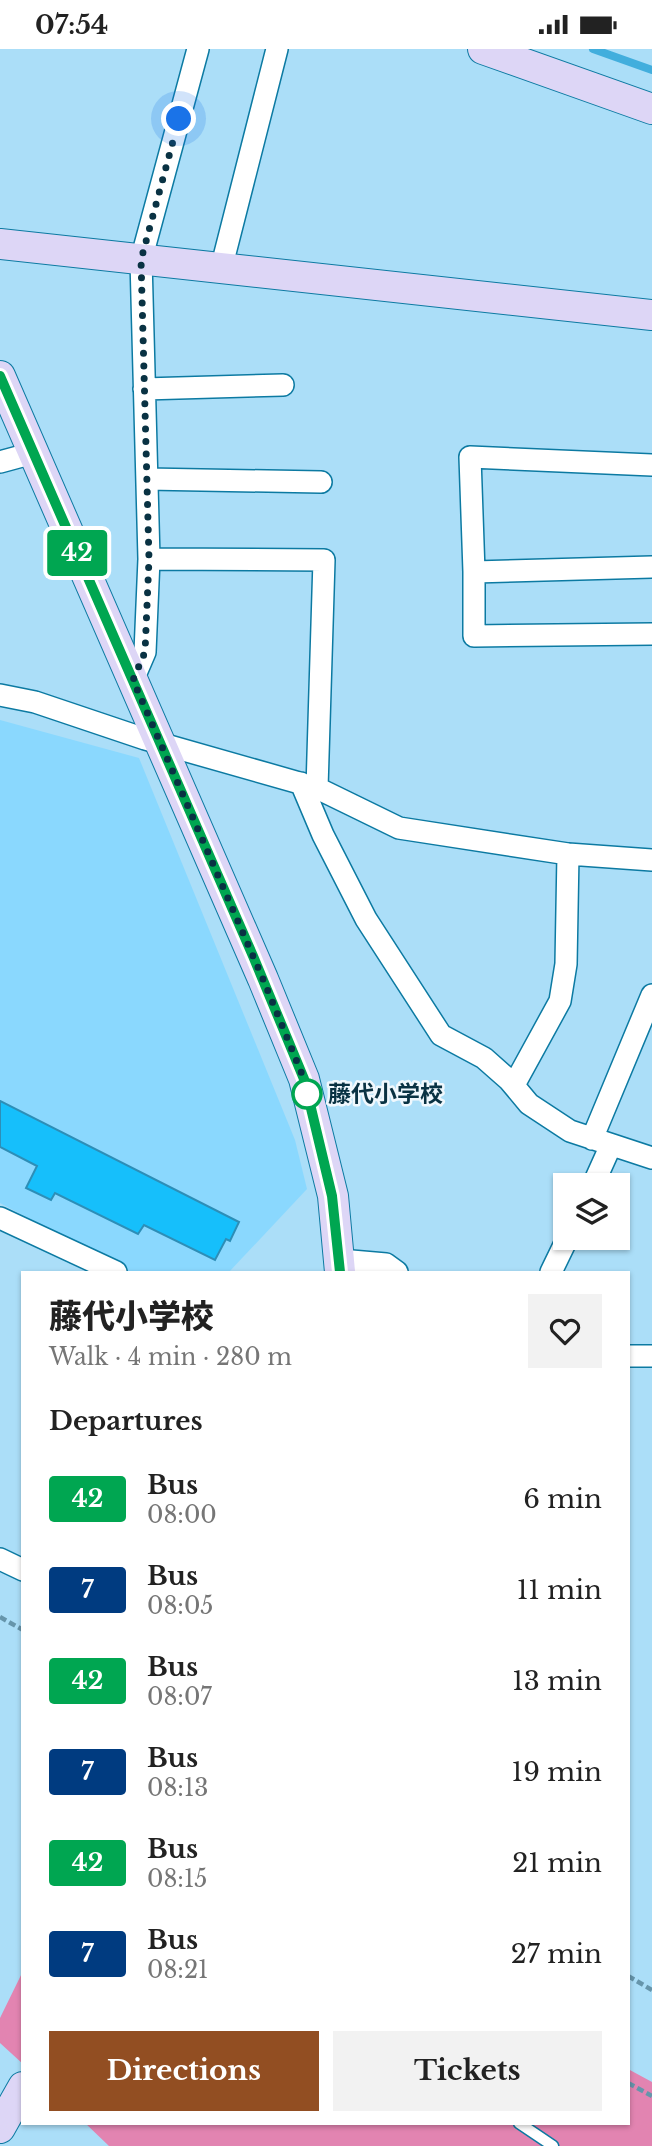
<!DOCTYPE html>
<meta charset="utf-8">
<style>
body{margin:0;font-family:"Libre Baskerville","Noto Sans JP",serif;background:#f2f2f2;color:#222;height:100vh;display:flex;flex-direction:column;font-size:26px;white-space:nowrap}
*{box-sizing:border-box;margin:0}
p{font-size:23px;color:#767676}
.icon{flex:none;width:38px;height:38px;fill:none;stroke:currentColor;stroke-width:2;stroke-linecap:round;stroke-linejoin:round}
.map{position:relative;flex:1;overflow:hidden}
.side{position:absolute;left:21px;top:1222px;width:609px;height:854px;display:flex;flex-direction:column;background:#fff;border-radius:0px;box-shadow:0 2px 5px #0004}
.side>*{flex:none}
.badge{padding:0 14px;border-radius:5px;font-size:24px;line-height:46px}
.buttons{position:absolute;left:553px;top:1124px;display:grid;gap:14px}
.buttons a{display:grid;place-items:center;width:77px;height:77px;border-radius:0px;background:#fff;box-shadow:0 2px 5px #0004;font-size:35px}
.you{position:absolute;width:35px;height:35px;margin:-18px;border:5px solid #fff;border-radius:50%;background:#1a73e8;box-shadow:0 0 0 10px #1a73e833}
.map>.badge{position:absolute;translate:-50% -50%;box-shadow:0 0 0 4px #fff}
h2{padding:0 28px;font-size:26px;line-height:63px}
.round{display:grid;place-items:center;flex:none;width:74px;height:74px;border-radius:0px;background:#f2f2f2}
.overview{display:flex;align-items:center;justify-content:space-between;height:119px;padding:0 28px}
h1{font-size:33px;font-weight:800;line-height:52px}
.cta{display:flex;gap:14px;margin-top:auto;padding:14px 28px}
.cta a{flex:1;height:80px;border-radius:0px;background:#924e22;color:#fff;font-size:28px;font-weight:800;line-height:80px;text-align:center}
.cta a+a{background:#f2f2f2;color:#222}
ul{padding:0;list-style:none}
li{display:flex;align-items:center;gap:21px;height:91px;padding:0 28px}
li div{flex:1}
li b{display:block;font-size:26px}
li em{font-style:normal}
li .badge{min-width:77px;font-weight:700;text-align:center}
.status{display:flex;justify-content:space-between;align-items:center;height:49px;padding:0 35px;background:#fff;direction:ltr}
.status svg{height:19px;fill:currentColor}
.map>svg:first-child{display:block}
.built{fill:#8ad8fe}
.green{fill:#e284b1}
.lines{fill:none;stroke-linecap:round;stroke-linejoin:round}
.stream{stroke:#42aedd;stroke-width:8}
.building{fill:#16bffb;stroke:#2d8eb7;stroke-width:2}
.lane-casing{stroke:#0c7aa2;stroke-width:13}
.street-casing{stroke:#0c7aa2;stroke-width:24}
.secondary-casing{stroke:#0c7aa2;stroke-width:32}
.path{stroke:#6695ab;stroke-width:4.5;stroke-dasharray:7 3.5;stroke-linecap:butt}
.lane{stroke:#fff;stroke-width:10}
.street{stroke:#fff;stroke-width:21}
.secondary{stroke:#ddd6f6;stroke-width:30}
.line-casing{stroke:#fff;stroke-width:16}
.line{stroke:#00a651;stroke-width:10}
.walk{stroke:#093243;stroke-width:7;stroke-dasharray:0 12.6}
.stop-dot{fill:#fff;stroke:#00a651;stroke-width:3.5}
.labels{text-anchor:middle;stroke-width:5;stroke-linejoin:round;paint-order:stroke}
.stop-label{font-size:23px;font-weight:bold;fill:#093243;stroke:#f0f8fd;text-anchor:start}
</style>
<div class="status"><b>07:54</b><svg viewBox="0 0 49 12"><path d="M0 12V9h3v3zM5 12V6h3v6zM10 12V3h3v9zM15 12V0h3v12zM26 1h20v11H26zM47 4h2v5h-2z"/></svg></div>
<div class="map">
<svg width="652" height="2097" viewBox="0 0 652 2097">
<rect width="100%" height="100%" fill="#abdef8"/>
<!-- built -->
<path class="built" d="M0,671L139,709L295,1091L307,1140L229,1223H130L0,1154Z"/>
<!-- green -->
<path class="green" d="M23,1922V2015L0,1994V1969Z
M628,2020L652,2033V2097H109L85,2074H628Z"/>
<g class="lines">
<!-- stream -->
<path class="stream" d="M593,0L652,21"/>
</g>
<!-- building -->
<path class="building" d="M0,1052L239,1173L230,1192L226,1190L215,1211L144,1176L138,1185L55,1144L51,1151L26,1139L37,1117L0,1098Z"/>
<g class="lines">
<defs>
<path id="lane" d="M519,2074L553,2097"/>
<path id="street" d="M221,220L277,0
M144,340L283,336
M0,413L33,404
M147,430L321,433
M149,510L324,511L317,739
M652,518L474,523V587L652,585
M474,523L470,408L652,416
M133,631L145,603L149,510L141,211L198,0
M0,646L35,653L145,690L317,739L399,779L568,805L652,811
M301,734L323,786L366,870L441,986L484,1009L509,1031L529,1055L570,1082L652,1109
M514,1036L560,952L566,915L568,805
M592,1090L652,946
M593,1136L611,1096
M0,1169L116,1223
M340,1211L386,1215L397,1223
M551,1223L568,1188
M628,1307H652
M0,1510L23,1521"/>
<path id="secondary" d="M483,0L652,60
M0,195L652,266
M0,327L263,930L304,1030L333,1147L340,1223
M0,2079L23,2038"/>
</defs>
<!-- lane casing -->
<use href="#lane" class="lane-casing"/>
<!-- street casing -->
<use href="#street" class="street-casing"/>
<!-- secondary casing -->
<use href="#secondary" class="secondary-casing"/>
<!-- path -->
<path class="path" d="M0,1568L23,1581
M628,1927L652,1941
M628,2034L652,2047"/>
<!-- lane -->
<use href="#lane" class="lane"/>
<!-- street -->
<use href="#street" class="street"/>
<!-- secondary -->
<use href="#secondary" class="secondary"/>
</g>
<g class="lines">
<defs>
<path id="line" d="M0,327L253,907L304,1030L332,1147L340,1223"/>
</defs>
<!-- line casing -->
<use href="#line" class="line-casing"/>
<!-- line -->
<use href="#line" class="line"/>
<!-- walk -->
<path class="walk" d="M179,70L141,211L149,510L145,603L133,631L263,930L304,1030L310,1055L307,1045"/>
</g>
<!-- markers -->
<circle class="stop-dot" cx="307" cy="1045" r="14"/>
<g class="labels">
<!-- stop labels -->
<g class="stop-label">
<text x="328" y="1053">藤代小学校</text>
</g>
</g>
</svg>
<div class="buttons">
<a><svg class="icon" aria-label="layers" viewBox="0 0 24 24"><path d="M12 4l9 5-9 5-9-5zM3 14l9 5 9-5"/></svg></a>
</div>
<div class="you" style="left:179px;top:70px"></div>
<b class="badge" style="left:77px;top:504px;background:#00a651;color:#fff">42</b>
<section class="side">
<div class="overview"><div><h1>藤代小学校</h1><p>Walk · 4 min · 280 m</p></div><a class="round"><svg class="icon" aria-label="heart" viewBox="0 0 24 24"><path d="M12 20l-8-8c-3-5 5-10 8-4 3-6 11-1 8 4z"/></svg></a></div>
<h2>Departures</h2>
<ul>
<li><span class="badge" style="background:#00a651;color:#fff">42</span><div><b>Bus</b><p>08:00</p></div><em>6 min</em></li>
<li><span class="badge" style="background:#003b80;color:#fff">7</span><div><b>Bus</b><p>08:05</p></div><em>11 min</em></li>
<li><span class="badge" style="background:#00a651;color:#fff">42</span><div><b>Bus</b><p>08:07</p></div><em>13 min</em></li>
<li><span class="badge" style="background:#003b80;color:#fff">7</span><div><b>Bus</b><p>08:13</p></div><em>19 min</em></li>
<li><span class="badge" style="background:#00a651;color:#fff">42</span><div><b>Bus</b><p>08:15</p></div><em>21 min</em></li>
<li><span class="badge" style="background:#003b80;color:#fff">7</span><div><b>Bus</b><p>08:21</p></div><em>27 min</em></li>
</ul>
<div class="cta"><a>Directions</a><a>Tickets</a></div>
</section>
</div>
